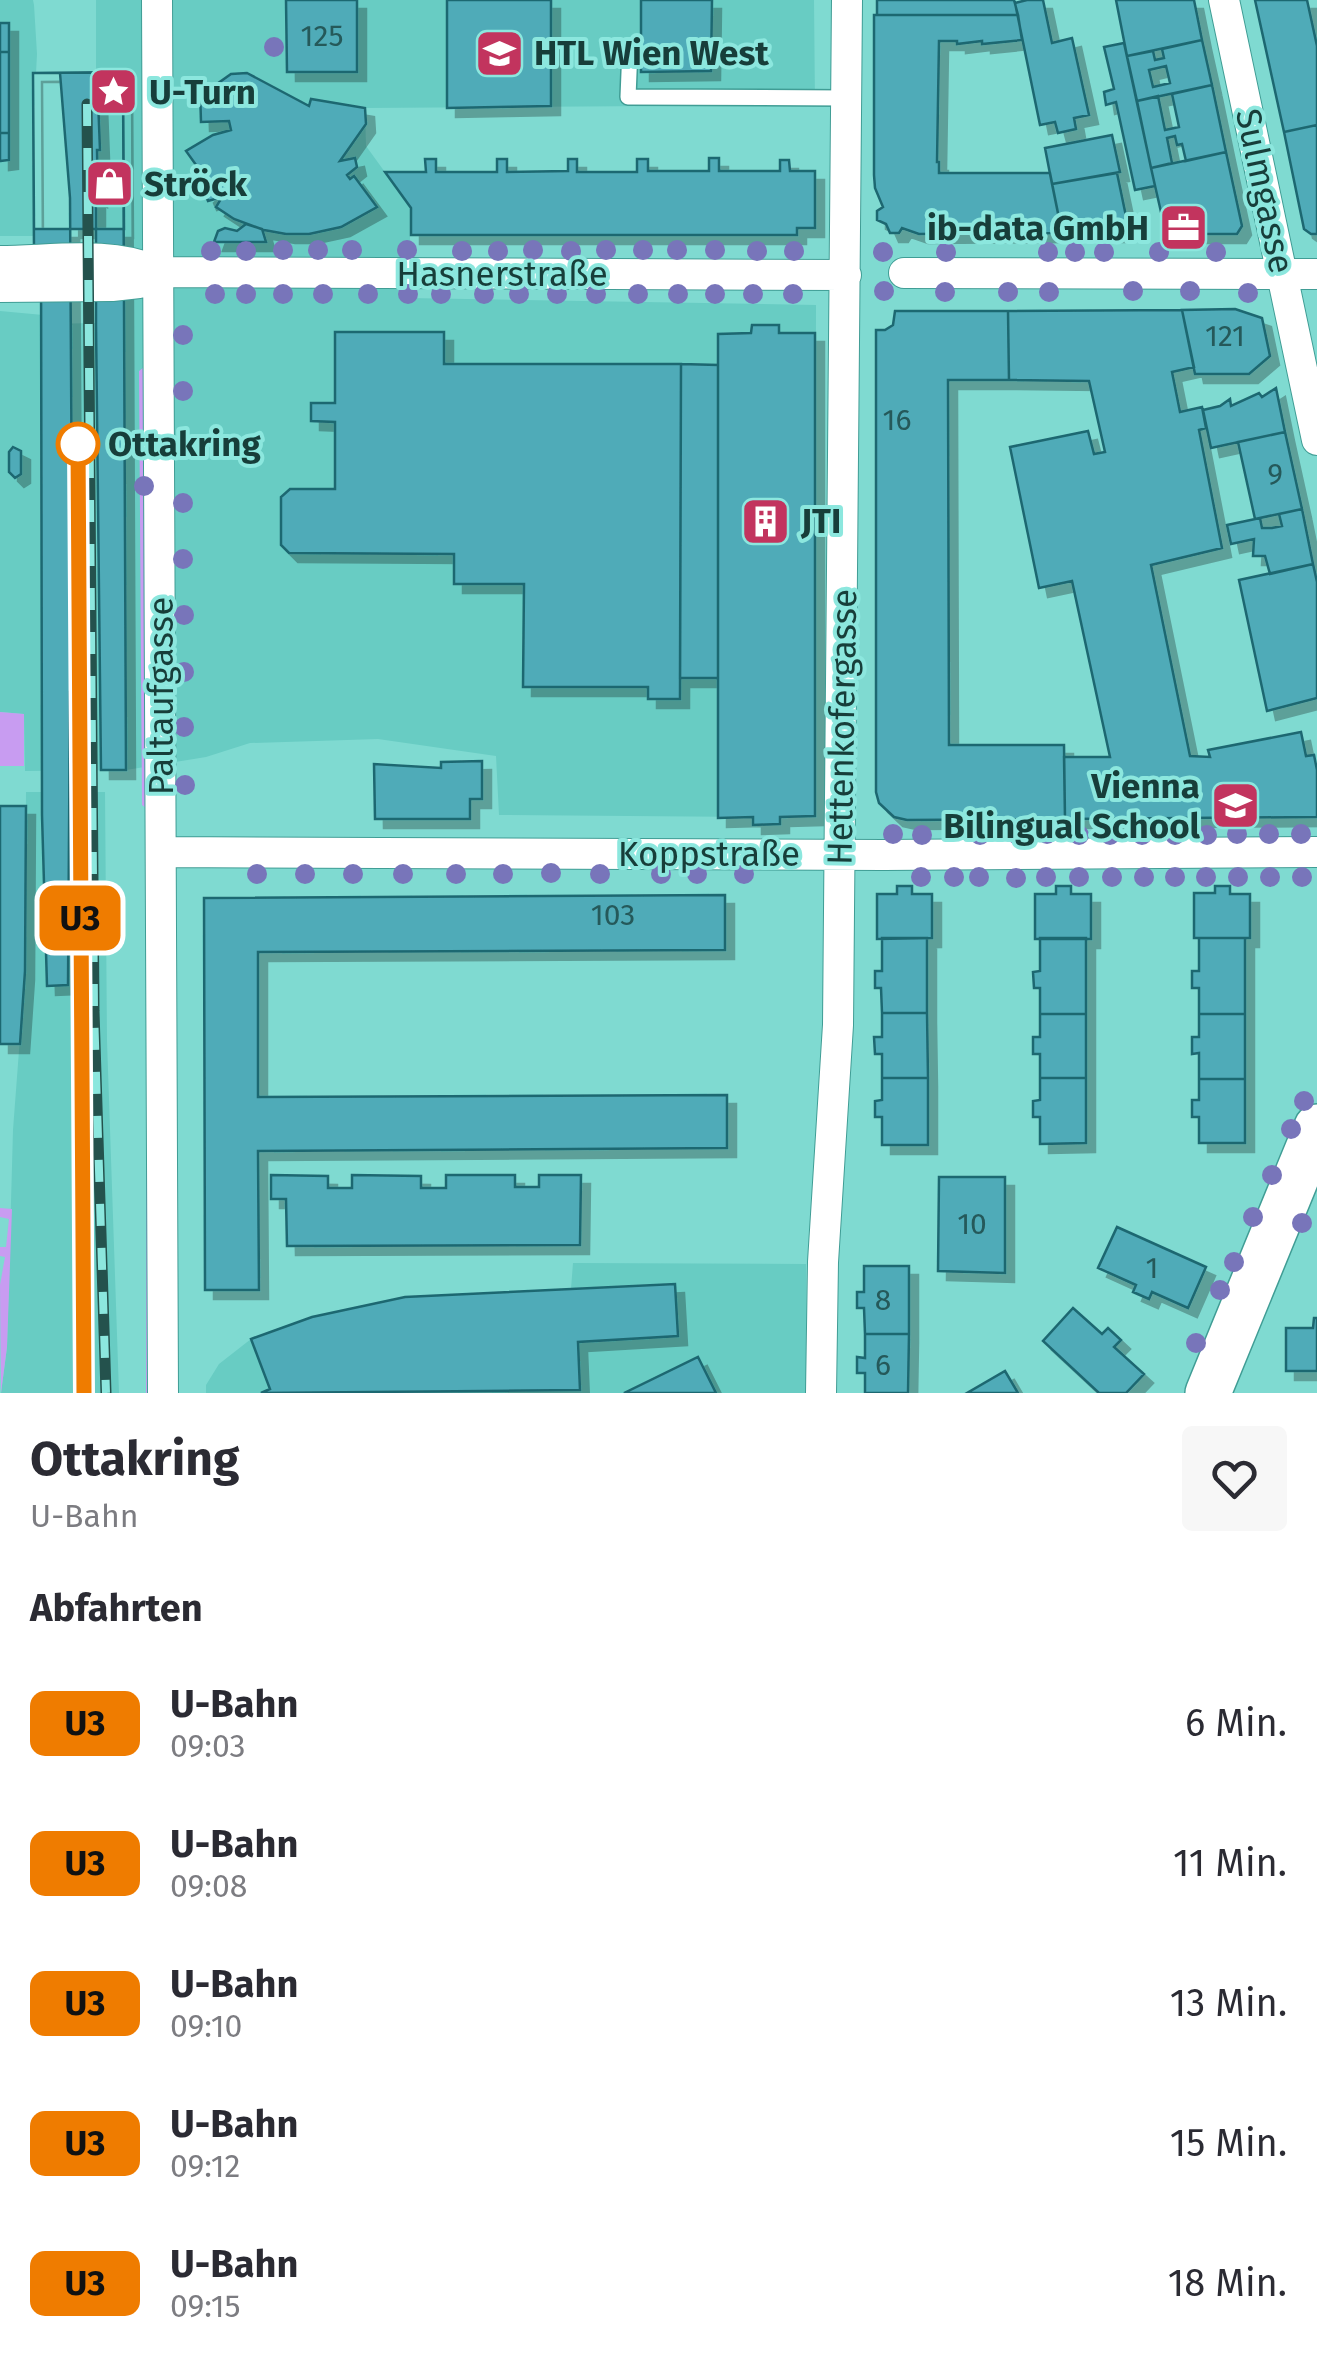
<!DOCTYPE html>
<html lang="de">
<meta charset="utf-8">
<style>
body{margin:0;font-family:"Fira Sans",sans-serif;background:#f7f7f7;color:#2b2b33;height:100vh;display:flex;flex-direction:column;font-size:38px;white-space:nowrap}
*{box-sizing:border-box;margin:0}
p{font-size:32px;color:#7c7c81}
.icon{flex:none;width:55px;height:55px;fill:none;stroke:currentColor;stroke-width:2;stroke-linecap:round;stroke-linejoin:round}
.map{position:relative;height:1393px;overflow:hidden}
.panel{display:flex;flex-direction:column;background:#fff;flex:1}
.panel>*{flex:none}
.badge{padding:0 20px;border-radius:15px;font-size:35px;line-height:65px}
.map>.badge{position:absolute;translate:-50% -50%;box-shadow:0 0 0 5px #fff}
h2{padding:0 30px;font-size:38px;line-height:90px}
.round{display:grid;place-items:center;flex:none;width:105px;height:105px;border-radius:10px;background:#f7f7f7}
.overview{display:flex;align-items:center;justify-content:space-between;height:170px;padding:0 30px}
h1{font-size:48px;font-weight:700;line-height:75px}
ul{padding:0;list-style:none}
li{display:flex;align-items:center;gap:30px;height:140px;padding:0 30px}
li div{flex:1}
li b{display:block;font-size:38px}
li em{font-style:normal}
li .badge{min-width:110px;font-weight:700;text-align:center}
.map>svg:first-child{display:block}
.built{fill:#68ccc3}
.green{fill:#c89cf1}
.building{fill:#50abb8;stroke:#1f6771;stroke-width:2.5;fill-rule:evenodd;filter:url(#shadow)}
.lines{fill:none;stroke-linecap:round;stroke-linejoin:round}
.service-casing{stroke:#409d95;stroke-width:18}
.minor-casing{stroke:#409d95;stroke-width:32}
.secondary-casing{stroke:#409d95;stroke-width:48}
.service{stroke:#fff;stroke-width:15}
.minor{stroke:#fff;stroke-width:30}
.secondary{stroke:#fff;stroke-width:45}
.rail-casing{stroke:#24524d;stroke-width:11}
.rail{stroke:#8ce7de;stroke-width:8;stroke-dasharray:22;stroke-linecap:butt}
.tree{fill:#7875ba}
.line-casing{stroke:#fff;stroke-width:22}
.line{stroke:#ef7c00;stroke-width:15}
.stop-dot{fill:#fff;stroke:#ef7c00;stroke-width:5}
.labels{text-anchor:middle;stroke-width:8;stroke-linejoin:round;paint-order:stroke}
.number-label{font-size:30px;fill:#25595a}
.poi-label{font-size:35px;font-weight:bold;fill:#173e3a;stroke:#8ce7de;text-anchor:start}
.street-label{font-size:35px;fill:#173e3a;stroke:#8ce7de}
.stop-label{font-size:35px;font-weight:bold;fill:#173e3a;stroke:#8ce7de;text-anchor:start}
</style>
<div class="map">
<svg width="1317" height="1393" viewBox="0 0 1317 1393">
<defs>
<filter id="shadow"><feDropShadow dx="9" dy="9" stdDeviation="0" flood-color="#0004"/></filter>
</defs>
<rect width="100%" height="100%" fill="#7fdad1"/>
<!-- built -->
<path class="built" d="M0,0H33L34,5L37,54L36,73L33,74L34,236H0Z
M96,0H814L815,105L365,108L366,146L411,208L408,298L816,305L815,816L781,817L780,824L753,825L752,817L499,815L496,756L378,739L250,743L206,757L126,770L25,771L24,714L0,712V311L43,315L44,324L96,323Z
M26,792H105L107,1041L119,1393H1L7,1347L13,1130L25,971Z
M573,1263L806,1264V1393H206V1385L219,1364L251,1339L273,1330L312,1317L405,1297L571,1289Z"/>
<!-- green -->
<path class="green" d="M143,368H152L146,808L142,805L139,371Z
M0,712L24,714V766H0Z
M146,928L158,1393H146Z
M0,1208L12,1209L7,1347L1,1393L0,1285L5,1257L0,1256V1247H6L9,1219L0,1217Z"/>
<!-- building -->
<path class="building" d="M286,0H357V72H287Z
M447,0H551V106L447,108Z
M641,0H712L711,71L641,72Z
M877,0H1014L1018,15H877Z
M1027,0H1043L1052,43L1072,38L1089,115L1074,118L1076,129L1058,133L1055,122L1040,125L1015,3Z
M1116,0H1194L1202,40L1127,56Z
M1255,0H1307L1317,46V125L1284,132Z
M874,15H1018L1022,40L982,44V41L957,44V41H939L937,162H939V173H1050L1062,233L919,234L902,228L899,233H890L886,224L877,220V211L883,207L875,188L874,175Z
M0,23H9V52H0Z
M1202,40L1212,85L1137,101L1127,56L1153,51L1155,60L1164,58L1162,49ZM1166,66L1170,83L1153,87L1149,70Z
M1124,43L1155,186L1135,190L1116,102L1106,105L1104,92L1114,89L1104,47Z
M0,52H9V133H0Z
M123,72L126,770H101L96,324V197L98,198L97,150H100L97,73Z
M123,72L124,229H34L33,73Z
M33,73H60L70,198L73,692H70L68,985L47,986L42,815L41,251L34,250Z
M247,73L309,106L311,99L365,108L366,124L340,161L355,158L357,167L347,175L350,179L354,176L377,207L341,227L309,234H286L264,230L234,219L216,207L222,197L208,201L205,194L216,184L214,180L209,183L186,151L213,135L231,130L229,121L201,122L200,89L214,86L231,74Z
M1212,85L1226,152L1186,161L1182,144L1177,145L1175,136L1167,138L1172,163L1151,168L1137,101L1158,96L1165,130L1179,127L1172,94Z
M1317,125V234H1311L1304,229L1284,132Z
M0,133H9V160L0,161Z
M1112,135L1120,172L1052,184L1045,148Z
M1226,152L1242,226L1237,234H1166L1151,168Z
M709,158H719V171H780V160H789L790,171H815V228H797V235H411V208L385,172H426L425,159H436V172H497V159H507V172L568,171V159H577V172H637V159H648V171H709Z
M1117,173L1127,221L1121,222L1123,233H1062L1052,184Z
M246,224L262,229L266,242H214L218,231L225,228L237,231Z
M1235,309L1262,318L1270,356L1249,374H1195L1182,310Z
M1182,310L1194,367L1172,372L1180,412L1202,407L1206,428L1199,430L1222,548L1151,565L1190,756L1210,757L1208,750L1301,732L1306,756L1314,755L1317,770V817L1065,819L1064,757H1110L1072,581L1039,588L1010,447L1088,431L1094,454L1105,452L1089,381L1009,380L1008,311Z
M895,311H1008L1009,380H948L949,745H1064L1065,819L907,820L894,817L879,803L876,792V330H885L893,325Z
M752,325H779V333H815V816L780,817V824L753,825V817L718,818V334L751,333Z
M335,332H444V364H681L680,699H648V687H523L524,584H454V554L289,553L281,545V497L290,489H335V422L311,421V403H335Z
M681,364L718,365V678H680Z
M1276,388L1285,432L1211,448L1203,410L1220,406L1230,399L1231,406L1259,393L1262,397Z
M1285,432L1302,509L1255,519L1238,442Z
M13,447L21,451V474L15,478L9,472V452Z
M1302,509L1313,564L1270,574L1265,556H1253L1254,539L1231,544L1227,525L1260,518L1262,528H1272L1282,526L1279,514Z
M1313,564L1317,582V698L1267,711L1239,580Z
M482,761V799H470V819H375L374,764L441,768V762Z
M0,806H26L25,971L20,1044H0Z
M897,886H912V894H932V938L877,939V894H897Z
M1056,886H1071V894H1091V939H1035V894H1056Z
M1215,886H1230V894H1250V938H1194V893H1215Z
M725,895V950L258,952V1097L727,1095V1148L258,1151L259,1290H205L204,898Z
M882,938H927V1013H882L881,988H875V971H882Z
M1040,938H1086V1014H1040V988H1034L1033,972L1040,971Z
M1199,938H1245V1014H1199V988H1192V971H1199Z
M882,1013H927L928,1078H882V1054H875L874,1037H882Z
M1040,1014H1086V1078H1040V1054H1033V1037H1040Z
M1199,1014H1245V1079H1199V1053L1192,1054V1037H1199Z
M882,1078H928V1145H882V1117H875V1101L882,1100Z
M1040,1078H1086V1143L1040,1144V1117H1033V1101L1040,1100Z
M1199,1079H1245V1143H1199V1117H1192V1100H1199Z
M271,1175L328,1176V1188H352V1175L421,1176V1188H446V1175H515V1187H539V1175H581L580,1245L287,1246L286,1199H271Z
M939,1177H1005V1273L938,1271Z
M1117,1227L1206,1267L1188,1308L1152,1292L1149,1299L1133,1292L1136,1285L1098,1268Z
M864,1266H909V1334H865L864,1308H857V1292H864Z
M675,1284L678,1336L578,1342L580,1390L261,1393L270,1389L251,1339L312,1317L405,1297Z
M1073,1308L1102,1334L1108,1328L1121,1340L1114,1347L1144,1374L1126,1393H1099L1043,1341Z
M1314,1318H1317V1371H1286V1328H1313Z
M865,1334H909L908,1393H865V1373H857V1357L865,1358Z
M698,1357L716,1393H624Z
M1005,1371L1018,1393H967Z"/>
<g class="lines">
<defs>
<path id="service" d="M630,48L628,97L847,98"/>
<path id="minor" d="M157,0L163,1393
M1224,0L1317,440
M0,261C50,261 112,250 158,272L846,275
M904,273L1317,274
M0,287L112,286L139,283L158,272
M162,852L884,855L1317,852
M821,1393L823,1262L838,1025L847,0"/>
<path id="secondary" d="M1208,1393L1317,1127"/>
</defs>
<!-- service casing -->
<use href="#service" class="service-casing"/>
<!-- minor casing -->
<use href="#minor" class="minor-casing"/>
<!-- secondary casing -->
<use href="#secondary" class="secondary-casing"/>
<!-- service -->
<use href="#service" class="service"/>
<!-- minor -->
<use href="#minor" class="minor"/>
<!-- secondary -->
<use href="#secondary" class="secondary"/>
<defs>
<path id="rail" d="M87,104L94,1011L106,1393
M81,1063L84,1393"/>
</defs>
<!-- rail casing -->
<use href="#rail" class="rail-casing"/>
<!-- rail -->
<use href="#rail" class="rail"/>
</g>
<!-- trees -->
<g class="tree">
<circle cx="274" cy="47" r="10"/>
<circle cx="283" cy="250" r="10"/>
<circle cx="318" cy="250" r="10"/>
<circle cx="352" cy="250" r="10"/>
<circle cx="407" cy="250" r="10"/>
<circle cx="533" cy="250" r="10"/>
<circle cx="606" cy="250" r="10"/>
<circle cx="643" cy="250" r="10"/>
<circle cx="677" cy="250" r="10"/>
<circle cx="715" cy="250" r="10"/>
<circle cx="211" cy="251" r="10"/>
<circle cx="246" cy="251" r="10"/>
<circle cx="462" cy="251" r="10"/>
<circle cx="498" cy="251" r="10"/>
<circle cx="571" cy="251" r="10"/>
<circle cx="757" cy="251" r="10"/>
<circle cx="794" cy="251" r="10"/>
<circle cx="883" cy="252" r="10"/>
<circle cx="946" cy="252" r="10"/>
<circle cx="1048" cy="252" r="10"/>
<circle cx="1075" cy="252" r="10"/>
<circle cx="1104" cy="252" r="10"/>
<circle cx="1159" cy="252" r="10"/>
<circle cx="1216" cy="252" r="10"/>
<circle cx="884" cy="291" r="10"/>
<circle cx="1133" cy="291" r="10"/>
<circle cx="1190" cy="291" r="10"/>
<circle cx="945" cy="292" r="10"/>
<circle cx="1008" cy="292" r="10"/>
<circle cx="1049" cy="292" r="10"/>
<circle cx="1248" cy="293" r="10"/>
<circle cx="215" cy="294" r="10"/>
<circle cx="246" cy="294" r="10"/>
<circle cx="283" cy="294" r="10"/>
<circle cx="323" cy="294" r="10"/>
<circle cx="368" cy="294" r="10"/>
<circle cx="408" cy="294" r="10"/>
<circle cx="441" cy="294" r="10"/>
<circle cx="484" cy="294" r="10"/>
<circle cx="519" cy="294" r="10"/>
<circle cx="557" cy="294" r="10"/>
<circle cx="596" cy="294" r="10"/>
<circle cx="638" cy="294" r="10"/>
<circle cx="678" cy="294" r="10"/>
<circle cx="715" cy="294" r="10"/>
<circle cx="753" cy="294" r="10"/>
<circle cx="793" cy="294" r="10"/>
<circle cx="183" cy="335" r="10"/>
<circle cx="183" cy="391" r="10"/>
<circle cx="183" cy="446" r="10"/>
<circle cx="144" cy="486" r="10"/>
<circle cx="183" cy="503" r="10"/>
<circle cx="183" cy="559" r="10"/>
<circle cx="184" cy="615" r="10"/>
<circle cx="184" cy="672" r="10"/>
<circle cx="184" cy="727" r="10"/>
<circle cx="185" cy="785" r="10"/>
<circle cx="893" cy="834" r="10"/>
<circle cx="1016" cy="834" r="10"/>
<circle cx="1047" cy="834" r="10"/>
<circle cx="1237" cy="834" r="10"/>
<circle cx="1269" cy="834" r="10"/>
<circle cx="1301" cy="834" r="10"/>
<circle cx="922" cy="835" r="10"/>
<circle cx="980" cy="835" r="10"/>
<circle cx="1079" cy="835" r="10"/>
<circle cx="1110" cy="835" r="10"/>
<circle cx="1142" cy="835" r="10"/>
<circle cx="1175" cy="835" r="10"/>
<circle cx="1207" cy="835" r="10"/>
<circle cx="551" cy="873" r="10"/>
<circle cx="257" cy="874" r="10"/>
<circle cx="305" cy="874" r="10"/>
<circle cx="353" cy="874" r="10"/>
<circle cx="403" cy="874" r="10"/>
<circle cx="456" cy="874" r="10"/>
<circle cx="503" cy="874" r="10"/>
<circle cx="600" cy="874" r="10"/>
<circle cx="661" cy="874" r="10"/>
<circle cx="697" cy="874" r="10"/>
<circle cx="744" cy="874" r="10"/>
<circle cx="921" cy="877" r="10"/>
<circle cx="954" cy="877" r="10"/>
<circle cx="979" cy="877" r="10"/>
<circle cx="1046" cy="877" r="10"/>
<circle cx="1079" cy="877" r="10"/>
<circle cx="1112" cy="877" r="10"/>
<circle cx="1144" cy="877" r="10"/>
<circle cx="1175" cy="877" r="10"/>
<circle cx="1206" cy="877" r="10"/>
<circle cx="1238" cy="877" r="10"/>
<circle cx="1270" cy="877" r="10"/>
<circle cx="1302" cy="877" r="10"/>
<circle cx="1016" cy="878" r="10"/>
<circle cx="1304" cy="1101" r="10"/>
<circle cx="1291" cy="1129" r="10"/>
<circle cx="1272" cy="1175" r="10"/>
<circle cx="1253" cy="1217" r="10"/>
<circle cx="1302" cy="1223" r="10"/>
<circle cx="1234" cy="1262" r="10"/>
<circle cx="1220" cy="1290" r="10"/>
<circle cx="1196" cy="1343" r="10"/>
</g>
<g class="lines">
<defs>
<path id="line" d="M78,444L84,1393"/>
</defs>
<!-- line casing -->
<use href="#line" class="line-casing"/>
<!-- line -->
<use href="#line" class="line"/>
</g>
<!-- icons -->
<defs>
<symbol id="school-square" viewBox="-11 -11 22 22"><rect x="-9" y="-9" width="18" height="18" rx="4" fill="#c2345e" stroke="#8ce7de"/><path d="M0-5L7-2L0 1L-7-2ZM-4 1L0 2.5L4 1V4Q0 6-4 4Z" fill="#fff"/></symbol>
<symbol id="sight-square" viewBox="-11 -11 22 22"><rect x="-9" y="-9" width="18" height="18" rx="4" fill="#c2345e" stroke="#8ce7de"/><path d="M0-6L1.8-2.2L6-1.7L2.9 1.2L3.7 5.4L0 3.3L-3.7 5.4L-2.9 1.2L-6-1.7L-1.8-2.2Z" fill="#fff"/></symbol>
<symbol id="shop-square" viewBox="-11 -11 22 22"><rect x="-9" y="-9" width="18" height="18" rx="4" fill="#c2345e" stroke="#8ce7de"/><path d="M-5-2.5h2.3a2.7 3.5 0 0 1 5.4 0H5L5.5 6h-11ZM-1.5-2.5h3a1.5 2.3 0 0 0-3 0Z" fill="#fff"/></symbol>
<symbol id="office-square" viewBox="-11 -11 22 22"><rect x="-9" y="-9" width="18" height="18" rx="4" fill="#c2345e" stroke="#8ce7de"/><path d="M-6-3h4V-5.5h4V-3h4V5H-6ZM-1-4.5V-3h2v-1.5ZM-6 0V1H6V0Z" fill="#fff"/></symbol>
<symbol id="building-square" viewBox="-11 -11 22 22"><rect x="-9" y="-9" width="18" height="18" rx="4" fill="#c2345e" stroke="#8ce7de"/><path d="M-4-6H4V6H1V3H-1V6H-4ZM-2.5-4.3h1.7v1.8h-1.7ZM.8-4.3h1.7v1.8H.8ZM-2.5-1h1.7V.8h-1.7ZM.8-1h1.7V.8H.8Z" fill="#fff"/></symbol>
</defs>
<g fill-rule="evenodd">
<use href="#school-square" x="472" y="26" width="55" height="55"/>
<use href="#sight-square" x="86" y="64" width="55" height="55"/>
<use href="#shop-square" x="82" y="156" width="55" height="55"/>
<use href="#office-square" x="1156" y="200" width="55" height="55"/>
<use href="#building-square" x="738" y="494" width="55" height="55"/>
<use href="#school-square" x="1208" y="778" width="55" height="55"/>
</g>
<!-- markers -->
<circle class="stop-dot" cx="78" cy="444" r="20"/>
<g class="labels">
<!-- number labels -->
<g class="number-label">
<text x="322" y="46">125</text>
<text x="1225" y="346">121</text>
<text x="897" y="430">16</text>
<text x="1275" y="484">9</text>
<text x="613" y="925">103</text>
<text x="972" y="1234">10</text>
<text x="1152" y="1278">1</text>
<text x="883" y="1310">8</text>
<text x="883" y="1375">6</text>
</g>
<!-- poi labels -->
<g class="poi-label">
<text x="534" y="65">HTL Wien West</text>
<text x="149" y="104">U-Turn</text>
<text x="144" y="196">Ströck</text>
<text x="1149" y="240" text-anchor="end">ib-data GmbH</text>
<text x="801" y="533">JTI</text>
<text x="1200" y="798" text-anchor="end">Vienna<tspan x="1200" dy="40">Bilingual School</tspan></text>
</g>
<!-- street labels -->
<g class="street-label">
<text transform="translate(1265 191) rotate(78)" y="12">Sulmgasse</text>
<text x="502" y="286">Hasnerstraße</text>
<text transform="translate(161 696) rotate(-90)" y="12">Paltaufgasse</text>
<text transform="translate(842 727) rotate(-89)" y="12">Hettenkofergasse</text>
<text x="709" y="866">Koppstraße</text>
</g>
<!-- stop labels -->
<g class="stop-label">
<text x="108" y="456">Ottakring</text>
</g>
</g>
</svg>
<b class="badge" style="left:80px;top:918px;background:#ef7c00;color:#111">U3</b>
</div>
<section class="panel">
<div class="overview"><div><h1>Ottakring</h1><p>U-Bahn</p></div><a class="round"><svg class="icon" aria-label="heart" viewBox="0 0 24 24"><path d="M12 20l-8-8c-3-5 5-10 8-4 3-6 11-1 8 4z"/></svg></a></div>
<h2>Abfahrten</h2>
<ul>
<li><span class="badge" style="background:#ef7c00;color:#111">U3</span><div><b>U-Bahn</b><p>09:03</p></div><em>6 Min.</em></li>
<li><span class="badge" style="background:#ef7c00;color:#111">U3</span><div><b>U-Bahn</b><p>09:08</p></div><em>11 Min.</em></li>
<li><span class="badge" style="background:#ef7c00;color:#111">U3</span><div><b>U-Bahn</b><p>09:10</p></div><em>13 Min.</em></li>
<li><span class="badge" style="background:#ef7c00;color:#111">U3</span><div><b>U-Bahn</b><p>09:12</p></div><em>15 Min.</em></li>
<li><span class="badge" style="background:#ef7c00;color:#111">U3</span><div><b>U-Bahn</b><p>09:15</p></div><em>18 Min.</em></li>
</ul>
</section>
